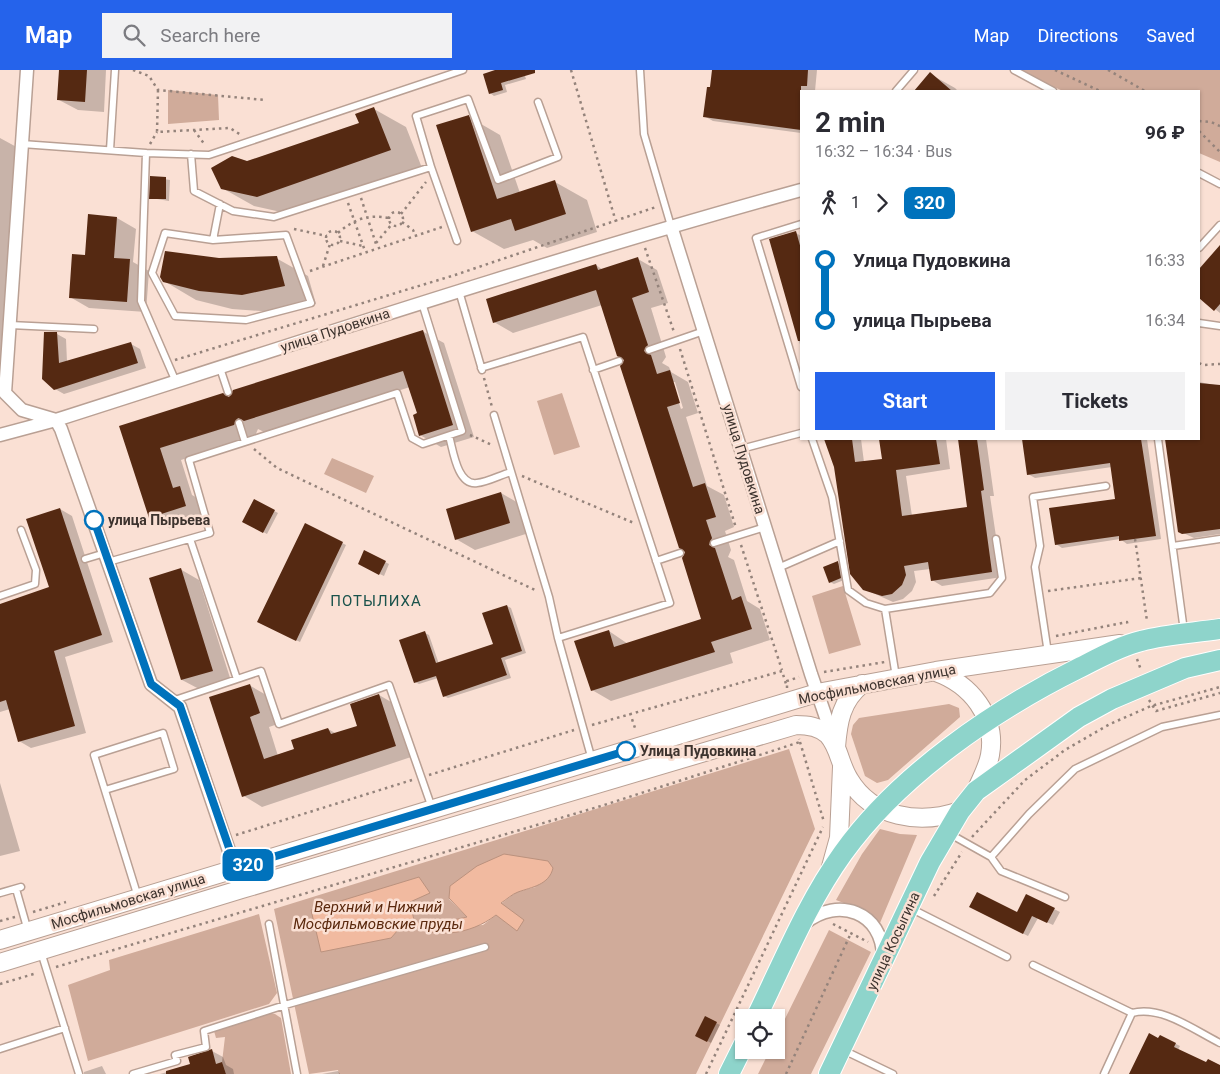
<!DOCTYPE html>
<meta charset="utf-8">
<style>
body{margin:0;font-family:Roboto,sans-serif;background:#f2f2f3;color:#2b2b33;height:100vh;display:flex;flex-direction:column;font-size:19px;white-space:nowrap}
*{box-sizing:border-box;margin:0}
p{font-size:16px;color:#7c7c81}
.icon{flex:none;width:28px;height:28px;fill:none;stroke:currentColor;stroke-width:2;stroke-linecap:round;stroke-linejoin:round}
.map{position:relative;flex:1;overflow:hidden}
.panel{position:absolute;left:800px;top:20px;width:400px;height:350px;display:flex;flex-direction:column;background:#fff;border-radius:0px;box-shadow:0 1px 4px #0004}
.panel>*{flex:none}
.badge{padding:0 10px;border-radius:8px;font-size:18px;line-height:32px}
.controls{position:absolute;left:735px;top:939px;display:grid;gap:10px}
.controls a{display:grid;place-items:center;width:50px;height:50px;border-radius:0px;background:#fff;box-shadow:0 1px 4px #0004;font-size:25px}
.map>.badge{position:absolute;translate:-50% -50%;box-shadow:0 0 0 2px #fff}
.legs{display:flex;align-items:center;gap:8px;height:55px;padding:0 15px;font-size:16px}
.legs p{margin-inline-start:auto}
.headline{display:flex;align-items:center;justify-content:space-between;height:85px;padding:0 15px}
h1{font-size:28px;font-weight:700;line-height:38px}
.primary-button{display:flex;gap:10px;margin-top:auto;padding:10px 15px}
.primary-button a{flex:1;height:58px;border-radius:0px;background:#2563eb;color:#fff;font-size:20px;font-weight:700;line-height:58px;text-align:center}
.primary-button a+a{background:#f2f2f3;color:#2b2b33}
ul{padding:0 15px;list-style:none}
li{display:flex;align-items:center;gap:18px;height:60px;font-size:19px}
li i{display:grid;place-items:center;width:8px;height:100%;margin:0 6px;background:currentColor}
li i::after{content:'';width:12px;height:12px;margin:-6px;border:4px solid;border-radius:50%;background:#fff}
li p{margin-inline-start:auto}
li:first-child i{background:linear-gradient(#0000 50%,currentColor 0)}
li:last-child i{background:linear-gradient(currentColor 50%,#0000 0)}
header{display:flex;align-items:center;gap:30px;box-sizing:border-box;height:70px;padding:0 25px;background:#2563eb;color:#fff}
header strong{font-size:24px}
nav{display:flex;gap:28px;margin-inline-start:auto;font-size:18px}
.search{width:350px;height:45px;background:#f2f2f3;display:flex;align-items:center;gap:12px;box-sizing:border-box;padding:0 18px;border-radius:0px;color:#7c7c81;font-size:19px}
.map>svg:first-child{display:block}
.green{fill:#d0ab9a;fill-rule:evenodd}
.water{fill:#f1baa0;stroke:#bb927e}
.shadow{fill:#0003;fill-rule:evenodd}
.building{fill:#552912}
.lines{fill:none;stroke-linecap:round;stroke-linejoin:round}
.service-casing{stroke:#b9a094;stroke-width:9}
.minor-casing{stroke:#b9a094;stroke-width:15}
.secondary-casing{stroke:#b9a094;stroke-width:20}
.primary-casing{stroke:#fff;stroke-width:22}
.path{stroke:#94837b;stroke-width:2.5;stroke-dasharray:2.5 4;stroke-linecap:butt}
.service{stroke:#fff;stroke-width:6}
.minor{stroke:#fff;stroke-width:12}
.secondary{stroke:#fff;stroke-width:18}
.primary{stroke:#8ed4cb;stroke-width:20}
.line-1-casing{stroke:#fff;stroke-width:11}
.line-1{stroke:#0072bc;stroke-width:8}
.stop-1-dot{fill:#fff;stroke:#0072bc;stroke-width:2.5}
.labels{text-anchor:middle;stroke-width:5;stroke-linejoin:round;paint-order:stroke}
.street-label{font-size:14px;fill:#3d332e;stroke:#fae0d4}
.stop-label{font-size:14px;font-weight:bold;fill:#3d332e;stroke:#fae0d4;text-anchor:start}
.neighbourhood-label{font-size:15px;letter-spacing:1px;fill:#19524b;stroke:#fae0d4}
.water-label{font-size:15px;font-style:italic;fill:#5b290e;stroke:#fae0d4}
</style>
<header>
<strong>Map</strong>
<div class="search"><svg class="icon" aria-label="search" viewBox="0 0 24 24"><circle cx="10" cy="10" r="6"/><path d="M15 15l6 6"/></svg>Search here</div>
<nav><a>Map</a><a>Directions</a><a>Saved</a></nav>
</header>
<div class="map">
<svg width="1220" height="1004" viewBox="0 0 1220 1004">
<rect width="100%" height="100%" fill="#fae0d4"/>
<!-- green -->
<path class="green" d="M1016,0H1220V92L1199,83V21H1063Z
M168,20L218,25L219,50L168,54Z
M562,323L580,377L554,385L537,331Z
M332,388L374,406L366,423L324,404Z
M843,516L861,575L829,584L812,526Z
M949,634L959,638L960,647L888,710L877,713L865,706L851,664L853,655L859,648Z
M789,679L815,759L696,1004H339L338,1000L309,1004L274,839ZM536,817L516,822L501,834L496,845L483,855L416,859L405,852L311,841L410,832L414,850L426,856L467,847L449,829Z
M880,759L900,764L917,765L880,853L859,839L836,830L862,784Z
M259,844L277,923L269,934L88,991L68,915L110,900L109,890Z
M829,860L871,882L811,1004H758L770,980H776V967Z
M269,943L275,944L281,948L291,1004H226L222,992L225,967L216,968L214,961Z"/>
<!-- water -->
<path class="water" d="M504,784L548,791L553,798C549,815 532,817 518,822C512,824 506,830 501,833L524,850L517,861L496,845C470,865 434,870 405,852L391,868L321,882L311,840L419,807L430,823L410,832L414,850L426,856L467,847L449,828L450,816L477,796Z"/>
<!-- shadow -->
<path class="shadow" d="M60,0H106L104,42L78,40L59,30Z
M499,0H523L526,9L505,15L507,22L494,26L490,23Z
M714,0H817L815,21H801V63L713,51L704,46Z
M930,4L955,18L958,21H915Z
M374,39L406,57L422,98L290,144L254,136L222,118L247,93L360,54Z
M469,47L500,65L520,123L555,112L587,130L597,162L547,178L533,170L504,179L472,161Z
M0,68L22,80L4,292H0Z
M151,107L170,110L169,131L151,128Z
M117,148L136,159L133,192L149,201L146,242L89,238L70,227L86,187Z
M796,163L801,166V278L771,170Z
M1220,176V243L1199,226V201Z
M276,188L308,206L316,234L274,242L232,239L196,230L164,211L219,190Z
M638,189L657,200L668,233L651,238L666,287L662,293L669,297L671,302L688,312L698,343L686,347L707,416L724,425L734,457L725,461L731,480L728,487L734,490L747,531L760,539L770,570L730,583L733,593L611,631L592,620L609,561L628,574L703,550L687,481L625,289L602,235L513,263L494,252L596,195L603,200ZM672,312H675L683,338L681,339Z
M422,261L444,273L474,367L441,377L420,365L418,344L410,317L266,363L258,359L255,366L181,390L192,425L201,430L207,448L171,459L150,447L121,357L230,329Z
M57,264L66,269L67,292L131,274L140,279L146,298L64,324L55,319Z
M1199,312L1220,316V464L1194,468L1179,461L1166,369H1199Z
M825,369H861L864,392L883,390L880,369H946L950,399L906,406L912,446L968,438L959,369H986L994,426H990L1002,507L942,516L932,510L930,499L914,501L916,512L912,521L903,529L893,532L864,519L835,396Z
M1023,369H1147L1161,469L1127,474L1120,469L1062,478L1056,474L1117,430L1112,397L1035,408L1028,404Z
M501,423L520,434L529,463L475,480L456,469Z
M255,431L278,443L267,464L244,452Z
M60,439L72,446L113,572L65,587L86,663L31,678L19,671L10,639L0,642V535L51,518Z
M305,455L346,475L300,572L263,554Z
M385,492L389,494L384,506L363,496Z
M838,493L842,495L844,510L834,514L830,512Z
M180,499L199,510L231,611L201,620L182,610Z
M507,536L511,538L526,583L505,590L511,608L448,628L444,626L438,608L419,614L415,612L425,563L429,565L439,594L495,575Z
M249,615L268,626L278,654L269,657L278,686L295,680L328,659L337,664L359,656L379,625L398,636L414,686L262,737L244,726Z
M0,713L20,781L0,786Z
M1054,839L1060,842L1053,855L1038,848L1028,866L976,840L1018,844Z
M706,948L720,955L711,973L697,965Z
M1160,966L1180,976L1178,980L1207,994L1220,996V1004H1129Z
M212,981L223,987L226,995L233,999L234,1004H160L192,995Z
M102,996L106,1004H84V1002Z
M338,1001L340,1004H322Z"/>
<!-- building -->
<path class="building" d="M59,0H87L85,32L57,30Z
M495,0H535V3L501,13L503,20L489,24L483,4Z
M712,0H808L807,16H801V60L703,47L707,17H710Z
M930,2L952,21H914Z
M374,37L391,80L257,127L221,119L211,98L232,86L247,91L359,53L355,44Z
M469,45L497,129L555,110L566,144L515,161L511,149L471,162L436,55Z
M150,106L166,107V129H149Z
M88,144L117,147L114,188L130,189L127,232L69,228L72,184L85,185Z
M796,161L801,179V271H798L769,169Z
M1220,175V234L1214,241L1199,228V199Z
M165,181L219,188L277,186L285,216L242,225L199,221L163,212L160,207Z
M638,187L649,222L632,228L648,275L644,281L651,285L657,304L670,300L680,333L667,337L693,417L705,413L716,447L706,450L712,468L709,475L715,478L732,530L741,526L752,559L711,572L715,582L591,621L574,571L609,560L614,577L701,549L682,488L685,482L679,478L620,296L624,290L617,286L596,220L493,253L486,229L596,194L598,200Z
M423,260L453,355L419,366L413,345L417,343L403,301L244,351L238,348L234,355L160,378L173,418L180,416L186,436L149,448L119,356L223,323L229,327L233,320Z
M44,262H57L59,293L131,272L138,293L54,320L42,309Z
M1199,313L1220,315V459L1182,464L1178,462L1165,369H1199Z
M824,369H852L855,392L882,389L879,369H936L940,394L896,400L902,446L967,437L958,369H977L984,420L981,421L992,502L931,511L928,492L904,496L906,505L902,515L892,524L882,526L863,520L850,504L834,397Z
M1022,369H1141L1156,466L1119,471V466L1055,475L1049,438L1115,429L1110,393L1027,405Z
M501,422L510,453L455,470L446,439Z
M254,429L275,440L263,463L242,452Z
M60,438L102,565L54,581L75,656L18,672L6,630L0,632V534L49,517L26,449Z
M305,453L343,472L296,571L257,552Z
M364,480L386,491L379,505L358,494Z
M838,491L841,508L829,513L823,497Z
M181,498L213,601L181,610L149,508Z
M507,535L522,581L501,588L507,605L443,627L436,606L414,613L399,570L425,561L436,593L493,574L482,543Z
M250,614L260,643L250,647L264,689L294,679L291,670L328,658L331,664L357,656L350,634L379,624L396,676L242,727L209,627Z
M977,822L1017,842L1026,824L1055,838L1047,853L1032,846L1023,864L969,837Z
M705,946L717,952L707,972L695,966Z
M1149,963L1158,968L1160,965L1176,973L1174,977L1206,992L1208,989L1220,995V1004H1129Z
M212,979L216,994L222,992L226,1004H166V1001L190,994L188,987Z"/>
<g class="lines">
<defs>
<path id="service" d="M640,0L644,64L671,156
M1014,0L1053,21
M896,21L914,0
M22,74L146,83L141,231L176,312
M110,80L115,0
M146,83L209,85L463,0
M191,84L194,121L233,141L274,147L431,97L457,171
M431,97L416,46L468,29L498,110L558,87L538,32
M1199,103L1220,114
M801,154L756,168L801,317
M213,170L286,165L311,233L246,250L175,246L152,203L165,163L213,170L220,134
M1199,178L1220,155
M459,221L482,300
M1199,253L1220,256
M10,255L94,259
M649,280L704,261
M220,298L228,322
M481,298L583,267L670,533L558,568
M593,300L619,291
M494,345L549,527L558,568L592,690
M239,353L245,372
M449,366C453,379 457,416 477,413C488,412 500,405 511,402
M812,369L832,427L848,520L866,533L885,539L990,523L1002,508L996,469
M1158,369L1184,561
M741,379L801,363
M190,469L237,609
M714,473L765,457
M1173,476L1220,469
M85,489L105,483
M656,491L680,483
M108,492L210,463L189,390L397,323L412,368L423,374L462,361L422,233
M778,498L840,471
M0,526L35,514L36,500L21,460
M885,539L896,607
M1048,583L1035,497L1040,476L1033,427L1106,416
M172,631L261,601L279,654L389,615L432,738
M105,720L174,699L163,663L94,685L138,827
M950,764L991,787L1029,744L1075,699L1162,657L1220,645
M991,787L1001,801L1065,827
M16,819L28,861
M0,823L21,817
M910,838L1007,887
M269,854L297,1004
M41,882L79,1004
M1033,895L1132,943L1104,1004
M1132,943C1161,935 1194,960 1220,973
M0,979L65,958
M843,980L893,1004
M133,1004L177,991L175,985L206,977L204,961L285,935L485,877"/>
<path id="minor" d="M27,0L5,323L22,340L56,350L61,359L151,614L180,637L242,819
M671,156L811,604L833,668
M0,365L56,350C303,271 550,189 801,120
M805,853C838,826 883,842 883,887"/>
<path id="secondary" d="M936,602C970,614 997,646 990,685C988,697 981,709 976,721
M836,677C838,652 841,631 862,614
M831,797L839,768L842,697
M0,870L817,623L936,601L1120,574
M0,893L242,819L796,655C807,655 819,656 828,665C839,677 840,695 849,709C872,748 920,755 960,741"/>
<path id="primary" d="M756,948C783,893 807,833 843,783C899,705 994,640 1079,598C1099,588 1120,576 1141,571C1167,564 1194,563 1220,559
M729,1004L744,974
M829,1004L930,792L960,741L976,721L1079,647L1112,629L1185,598L1220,590"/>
</defs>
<!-- service casing -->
<use href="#service" class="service-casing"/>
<!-- minor casing -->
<use href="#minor" class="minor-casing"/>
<!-- secondary casing -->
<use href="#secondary" class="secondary-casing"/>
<!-- primary casing -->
<use href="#primary" class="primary-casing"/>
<!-- path -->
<path class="path" d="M133,0L149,6L158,20L265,30
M571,0L616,152
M1055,0L1100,21
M1108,0L1145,21
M158,20L157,62L230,58L241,65
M1199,51L1211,52L1220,56
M194,60L205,75
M1199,61L1220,82
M150,74L157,62
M361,128L377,177
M348,133L365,181
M389 149a7 7 0 1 1 14 0a7 7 0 1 1-14 0Z
M401,144L426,112
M402,152L413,160L416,166
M294,159L327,166
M326 168a7 7 0 1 1 14 0a7 7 0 1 1-14 0Z
M338,163C354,149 368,144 389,148
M340,171L363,176
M376,173L392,154
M645,178L674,262
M323,196L330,174
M310,201L442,157
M680,279L736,458
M175,290L455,205L656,137
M1199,293L1203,295L1220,294
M484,308L492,337
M470,365L492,375
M254,379L277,398L537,521
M522,406L634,453
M1135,469L1147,551
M741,475L782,600
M1048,521L1141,508
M1056,566L1127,552L1128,557
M1137,589L1141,600
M824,602L885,592
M787,618V611L799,607
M1149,630L1156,641L1220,623
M630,643L636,661
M592,655L782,601L786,614
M800,672L824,752
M429,705L574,660
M236,765L412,710
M972,767L1025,710L1065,680L1110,654L1151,636L1220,617
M934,826L962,782
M33,842L66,832
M0,851L15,847
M833,854L868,872
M56,897L601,736L800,672L799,669
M0,914L37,903
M706,1004L823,757
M786,1004L851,863"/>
<!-- service -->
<use href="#service" class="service"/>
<!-- minor -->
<use href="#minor" class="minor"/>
<!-- secondary -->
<use href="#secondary" class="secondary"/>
<!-- primary -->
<use href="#primary" class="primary"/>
</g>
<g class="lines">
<defs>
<path id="line-1" d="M94,450L151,614L180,636L236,798L626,681"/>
</defs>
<!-- line-1 casing -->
<use href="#line-1" class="line-1-casing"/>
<!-- line-1 -->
<use href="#line-1" class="line-1"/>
</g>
<!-- markers -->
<g class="stop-1-dot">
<circle cx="94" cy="450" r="9"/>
<circle cx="626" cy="681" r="9"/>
</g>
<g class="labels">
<!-- street labels -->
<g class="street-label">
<text transform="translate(335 260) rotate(-18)" y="5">улица Пудовкина</text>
<text transform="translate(744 389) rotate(73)" y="5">улица Пудовкина</text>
<text transform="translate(877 614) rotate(-11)" y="5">Мосфильмовская улица</text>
<text transform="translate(128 831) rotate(-17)" y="5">Мосфильмовская улица</text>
<text transform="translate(893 871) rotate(-65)" y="5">улица Косыгина</text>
</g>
<!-- stop labels -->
<g class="stop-label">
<text x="108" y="455">улица Пырьева</text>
<text x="640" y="686">Улица Пудовкина</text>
</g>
<!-- neighbourhood labels -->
<g class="neighbourhood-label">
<text x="376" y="536">ПОТЫЛИХА</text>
</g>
<!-- water labels -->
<g class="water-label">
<text x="378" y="842">Верхний и Нижний<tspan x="378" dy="17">Мосфильмовские пруды</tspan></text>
</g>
</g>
</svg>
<div class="controls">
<a><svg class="icon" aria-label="locate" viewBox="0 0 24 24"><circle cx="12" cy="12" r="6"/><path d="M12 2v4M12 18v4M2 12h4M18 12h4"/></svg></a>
</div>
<b class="badge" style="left:248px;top:795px;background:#0072bc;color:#fff">320</b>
<section class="panel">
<div class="headline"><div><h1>2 min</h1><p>16:32 – 16:34 · Bus</p></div><b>96 ₽</b></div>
<div class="legs"><svg class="icon" aria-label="walk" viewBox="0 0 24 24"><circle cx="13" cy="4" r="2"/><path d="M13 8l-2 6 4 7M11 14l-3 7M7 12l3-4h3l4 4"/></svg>1<svg class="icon" aria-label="forward" viewBox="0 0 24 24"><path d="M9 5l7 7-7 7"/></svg><b class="badge" style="background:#0072bc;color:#fff">320</b></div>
<ul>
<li><i style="color:#0072bc"></i><b>Улица Пудовкина</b><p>16:33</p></li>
<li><i style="color:#0072bc"></i><b>улица Пырьева</b><p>16:34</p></li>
</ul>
<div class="primary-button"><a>Start</a><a>Tickets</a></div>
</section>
</div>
